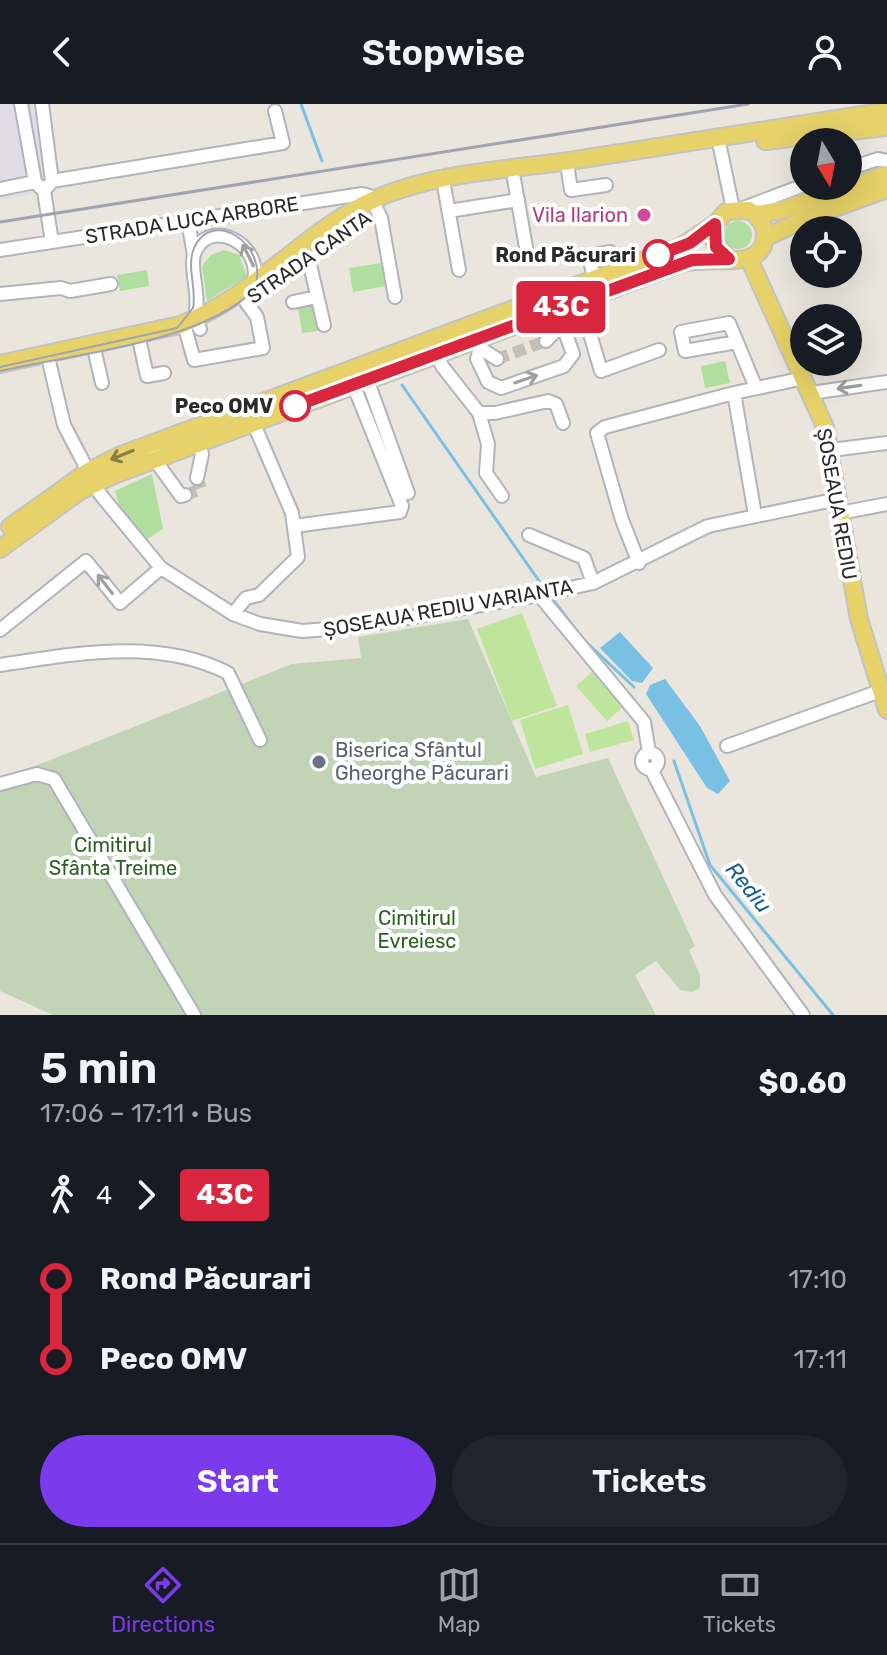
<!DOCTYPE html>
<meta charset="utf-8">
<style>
body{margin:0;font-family:Rubik,sans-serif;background:#20242c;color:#f1f3f6;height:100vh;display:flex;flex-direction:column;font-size:30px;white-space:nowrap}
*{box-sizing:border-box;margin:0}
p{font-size:26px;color:#9ea1a6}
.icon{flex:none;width:44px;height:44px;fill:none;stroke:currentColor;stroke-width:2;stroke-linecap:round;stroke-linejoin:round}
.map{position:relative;height:911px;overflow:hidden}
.side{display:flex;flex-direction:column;background:#171b24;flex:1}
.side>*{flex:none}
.badge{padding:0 16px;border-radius:6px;font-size:28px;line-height:52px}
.needle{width:52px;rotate:170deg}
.controls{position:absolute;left:790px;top:24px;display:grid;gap:16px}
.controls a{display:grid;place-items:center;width:72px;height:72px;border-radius:50%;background:#171b24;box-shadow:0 8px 32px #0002;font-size:40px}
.map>.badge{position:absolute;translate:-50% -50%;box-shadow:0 0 0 4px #fff}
.legs{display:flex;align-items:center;gap:12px;height:88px;padding:0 40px;font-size:26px}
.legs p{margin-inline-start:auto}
.head{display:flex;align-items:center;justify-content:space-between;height:136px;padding:0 40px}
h1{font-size:44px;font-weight:600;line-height:60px}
.action{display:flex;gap:16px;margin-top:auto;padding:16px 40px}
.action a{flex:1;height:92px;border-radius:48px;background:#7c3aed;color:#fff;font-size:32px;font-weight:600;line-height:92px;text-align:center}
.action a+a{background:#20242c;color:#f1f3f6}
ul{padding:0 40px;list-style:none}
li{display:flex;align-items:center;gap:28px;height:80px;font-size:30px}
li i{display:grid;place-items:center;width:12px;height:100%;margin:0 10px;background:currentColor}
li i::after{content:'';width:20px;height:20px;margin:-10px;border:6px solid;border-radius:50%;background:#171b24}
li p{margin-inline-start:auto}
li:first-child i{background:linear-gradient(#0000 50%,currentColor 0)}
li:last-child i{background:linear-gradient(currentColor 50%,#0000 0)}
header{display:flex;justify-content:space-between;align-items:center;height:104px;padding:0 40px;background:#171b24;font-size:36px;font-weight:600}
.menu{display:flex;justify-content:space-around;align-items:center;height:112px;border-top:2px solid #363941;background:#171b24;font-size:22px;color:#9ea1a6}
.menu a{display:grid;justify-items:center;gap:4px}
.menu .on{color:#7c3aed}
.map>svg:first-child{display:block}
.industrial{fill:#e0dde4}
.green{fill:#afde9e}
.cemetery{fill:#c2d4b6}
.pitch{fill:#bfe49b}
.water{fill:#79c0e5}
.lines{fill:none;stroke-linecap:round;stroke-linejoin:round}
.stream{stroke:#79c0e5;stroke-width:3}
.minor-tunnel{stroke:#c4c0b9;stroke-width:12;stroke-dasharray:12 6;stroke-linecap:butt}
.minor-casing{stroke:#b1b3bd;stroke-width:16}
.major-casing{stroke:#c3c3c3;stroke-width:20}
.minor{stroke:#fff;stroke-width:12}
.major{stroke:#e6d268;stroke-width:16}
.tram{stroke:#a1a2b3;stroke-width:2}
.rail{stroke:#a1a2b3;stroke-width:3}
.oneway{stroke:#9f9f9f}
.oneway2{stroke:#887e49}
.line-1-casing{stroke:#fff;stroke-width:18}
.line-1{stroke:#d7263d;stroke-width:12}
.hotel-dot{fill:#d1479c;stroke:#fff;stroke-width:3}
.stop-1-dot{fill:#fff;stroke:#d7263d;stroke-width:4}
.worship-dot{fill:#6b7280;stroke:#fff;stroke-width:3}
.labels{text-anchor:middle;stroke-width:8;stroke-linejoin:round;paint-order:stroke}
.hotel-label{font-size:20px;fill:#b23c85;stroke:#fff;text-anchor:end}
.street-label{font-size:20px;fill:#2a2a2a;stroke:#fff}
.stop-label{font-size:20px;font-weight:bold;fill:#2a2a2a;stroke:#fff;text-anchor:end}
.worship-label{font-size:20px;fill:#5b616d;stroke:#fff;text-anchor:start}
.park-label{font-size:20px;fill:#296220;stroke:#fff}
.water-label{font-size:22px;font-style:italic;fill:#185e91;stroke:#fff}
</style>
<header><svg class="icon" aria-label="back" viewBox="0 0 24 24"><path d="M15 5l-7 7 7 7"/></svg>Stopwise<svg class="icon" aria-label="person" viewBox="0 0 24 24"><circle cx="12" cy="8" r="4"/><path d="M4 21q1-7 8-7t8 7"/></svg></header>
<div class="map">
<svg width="887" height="911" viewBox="0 0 887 911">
<rect width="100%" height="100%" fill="#ebe6dd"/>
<!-- industrial -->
<path class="industrial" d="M0,0H33L44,78L31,91L0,96Z"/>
<!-- green -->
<path class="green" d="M724 131a14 14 0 1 1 28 0a14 14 0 1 1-28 0Z
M224,146L239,151L247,172L207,197L202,162L211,151Z
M381,159L385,182L353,188L349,164Z
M147,166L149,182L120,187L117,171Z
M314,201L318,227L302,229L298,204Z
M725,257L730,279L705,284L701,262Z
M152,370L163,425L146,436L120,403L115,387Z"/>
<!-- cemetery -->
<path class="cemetery" d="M468,515L536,673L608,654L695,842L689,846L700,871V884L692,888L680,886L656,857L635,871L656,911H53L0,887V676L292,560L361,554L358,533Z"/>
<!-- pitch -->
<path class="pitch" d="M522,509L557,602L512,617L477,525Z
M592,568L623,603L607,617L576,582Z
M568,601L583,650L535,665L520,616Z
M628,617L634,636L590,648L585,630Z"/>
<!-- water -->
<path class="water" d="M620,528L653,564L642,579L632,577L600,544Z
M665,575L700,622L730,677L718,690L707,684L646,590L650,581Z"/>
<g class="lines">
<!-- stream -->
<path class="stream" d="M301,0L322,57
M402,281L544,484
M554,497L577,527
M584,536L634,583
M674,657L710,761L833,911"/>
<!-- minor-tunnel -->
<path class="minor-tunnel" d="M497,255L546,237
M185,391L201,385L197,374"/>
<defs>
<path id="minor" d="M21,0L35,78L44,87L52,138
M42,0L52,77
M718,34L733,105
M848,65L878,55L887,57
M568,66L571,86L606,81
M514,75L527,149
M443,76L459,166
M0,85L35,78
M44,87L52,77L283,39L275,7
M741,105L804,81
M449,107L518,96
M188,117L194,151
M0,146L362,90L370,92L381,114L395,193
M308,152L324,221
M594,174L589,152L610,148
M0,190L61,184L70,187L111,180
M580,196L601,267L659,246
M293,198L317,193
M184,220L194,256L263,244L257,213L246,198
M200,225C193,211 198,203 196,188C195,177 191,161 194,150C208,111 266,140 253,181L259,189
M138,230L147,272L164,269
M477,237L480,244L497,255
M546,237L562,220
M737,238L729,219L681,228L685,247L737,238L756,284
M93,240L102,279
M480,244L477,255L488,278L501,284L564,262L573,250L557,205
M47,249L64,321L100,390L161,464L233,510L260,520L302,527L354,523L539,491L593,479L708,422L838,395
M437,249L442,262L479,309H495L548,297L556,300L563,319
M367,275L408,389
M811,289L887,278
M479,309L488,340L486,369L502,392
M150,340L160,363L181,392L185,391
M831,346L887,339
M197,374L202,350L198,339
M840,409L887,400
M755,411L734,289L804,274
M294,422L400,408L402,402L353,280
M529,431L584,454L593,479
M639,459L622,416L597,329L605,323L734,289
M539,491L644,618L649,648
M233,510L246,494L259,491L298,453L292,409L250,311
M0,526L86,457L120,499L161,464
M0,561C74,550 158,533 228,569L260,636
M727,642L880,587
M642 657a8 8 0 1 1 16 0a8 8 0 1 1-16 0Z
M651,665L715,791L803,911
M0,680L37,670L54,675L194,911"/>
<path id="major" d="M765,37L887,23
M756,110L782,106L887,70
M765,134L804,115L887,85
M749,155L825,323L859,515L887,606
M0,260L180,221C256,192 303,128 373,96C432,69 505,66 569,57C675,41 781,23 887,7
M10,423L87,368L121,351L680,143L715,120
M0,445L80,387L114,371L683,159C709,150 763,170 765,132C766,120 758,112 749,106L727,107L715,120L714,137L729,155"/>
</defs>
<!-- minor casing -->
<use href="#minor" class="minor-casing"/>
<!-- major casing -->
<use href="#major" class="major-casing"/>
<!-- minor -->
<use href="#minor" class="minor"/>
<!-- major -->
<use href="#major" class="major"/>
<!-- tram -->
<path class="tram" d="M0,263L177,224L193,204C197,186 187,165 193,147C209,101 272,140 254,186C201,239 73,250 0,267"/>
<!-- rail -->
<path class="rail" d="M0,118L748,0"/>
</g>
<!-- one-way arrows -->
<defs><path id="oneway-shaft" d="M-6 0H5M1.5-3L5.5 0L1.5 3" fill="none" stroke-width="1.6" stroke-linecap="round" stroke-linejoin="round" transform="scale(2)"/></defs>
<g class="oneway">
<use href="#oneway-shaft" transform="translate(248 151) rotate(-116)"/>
<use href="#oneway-shaft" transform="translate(526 275) rotate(-19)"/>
<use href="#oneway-shaft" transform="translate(849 283) rotate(172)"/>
<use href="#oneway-shaft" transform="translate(105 480) rotate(-128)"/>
</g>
<use class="oneway2" href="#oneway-shaft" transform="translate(122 351) rotate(158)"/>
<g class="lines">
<defs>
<path id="line-1" d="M295,302L692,156L729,155L716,143L715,120L690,139L658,151"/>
</defs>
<!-- line-1 casing -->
<use href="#line-1" class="line-1-casing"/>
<!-- line-1 -->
<use href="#line-1" class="line-1"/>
</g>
<!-- markers -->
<circle class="hotel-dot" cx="644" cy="111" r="8"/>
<g class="stop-1-dot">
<circle cx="658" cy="151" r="14"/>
<circle cx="295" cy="302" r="14"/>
</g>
<circle class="worship-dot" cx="319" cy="658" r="8"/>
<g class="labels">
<!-- hotel labels -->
<g class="hotel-label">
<text x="628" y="118">Vila Ilarion</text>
</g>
<!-- street labels -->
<g class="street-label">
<text transform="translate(192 116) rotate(-9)" y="7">STRADA LUCA ARBORE</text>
<text transform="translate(309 153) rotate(-35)" y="7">STRADA CANTA</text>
<text transform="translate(837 400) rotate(80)" y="7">ȘOSEAUA REDIU</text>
<text transform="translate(448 504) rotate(-10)" y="7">ȘOSEAUA REDIU VARIANTA</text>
</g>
<!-- stop labels -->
<g class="stop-label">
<text x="636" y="158">Rond Păcurari</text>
<text x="273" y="309">Peco OMV</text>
</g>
<!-- worship labels -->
<g class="worship-label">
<text x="335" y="653">Biserica Sfântul<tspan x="335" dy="23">Gheorghe Păcurari</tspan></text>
</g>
<!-- park labels -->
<g class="park-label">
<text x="113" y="748">Cimitirul<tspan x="113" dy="23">Sfânta Treime</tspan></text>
<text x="417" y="821">Cimitirul<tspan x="417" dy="23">Evreiesc</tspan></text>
</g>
<!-- water labels -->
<g class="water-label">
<text transform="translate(749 783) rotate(51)" y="8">Rediu</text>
</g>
</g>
</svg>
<div class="controls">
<a><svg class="needle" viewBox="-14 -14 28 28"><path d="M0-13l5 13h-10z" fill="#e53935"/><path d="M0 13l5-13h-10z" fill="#9ea1a6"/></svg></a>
<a><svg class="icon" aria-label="locate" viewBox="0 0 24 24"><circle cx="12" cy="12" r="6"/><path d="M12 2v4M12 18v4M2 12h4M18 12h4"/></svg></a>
<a><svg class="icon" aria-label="layers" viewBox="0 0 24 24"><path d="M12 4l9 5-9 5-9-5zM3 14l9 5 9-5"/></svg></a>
</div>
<b class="badge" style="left:561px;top:203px;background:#d7263d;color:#fff">43C</b>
</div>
<section class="side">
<div class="head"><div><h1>5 min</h1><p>17:06 – 17:11 · Bus</p></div><b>$0.60</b></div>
<div class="legs"><svg class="icon" aria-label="walk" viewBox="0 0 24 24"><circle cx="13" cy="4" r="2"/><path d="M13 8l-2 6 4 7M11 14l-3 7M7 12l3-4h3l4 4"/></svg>4<svg class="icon" aria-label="forward" viewBox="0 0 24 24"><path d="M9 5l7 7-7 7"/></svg><b class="badge" style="background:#d7263d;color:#fff">43C</b></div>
<ul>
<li><i style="color:#d7263d"></i><b>Rond Păcurari</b><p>17:10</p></li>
<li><i style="color:#d7263d"></i><b>Peco OMV</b><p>17:11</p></li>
</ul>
<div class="action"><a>Start</a><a>Tickets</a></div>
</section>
<nav class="menu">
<a class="on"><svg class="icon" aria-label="directions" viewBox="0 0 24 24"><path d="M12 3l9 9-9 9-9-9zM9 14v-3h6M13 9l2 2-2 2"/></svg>Directions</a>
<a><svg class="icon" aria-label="map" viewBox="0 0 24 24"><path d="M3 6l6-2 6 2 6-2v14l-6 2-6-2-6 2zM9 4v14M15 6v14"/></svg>Map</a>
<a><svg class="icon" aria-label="tickets" viewBox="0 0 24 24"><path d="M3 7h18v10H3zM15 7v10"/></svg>Tickets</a>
</nav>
